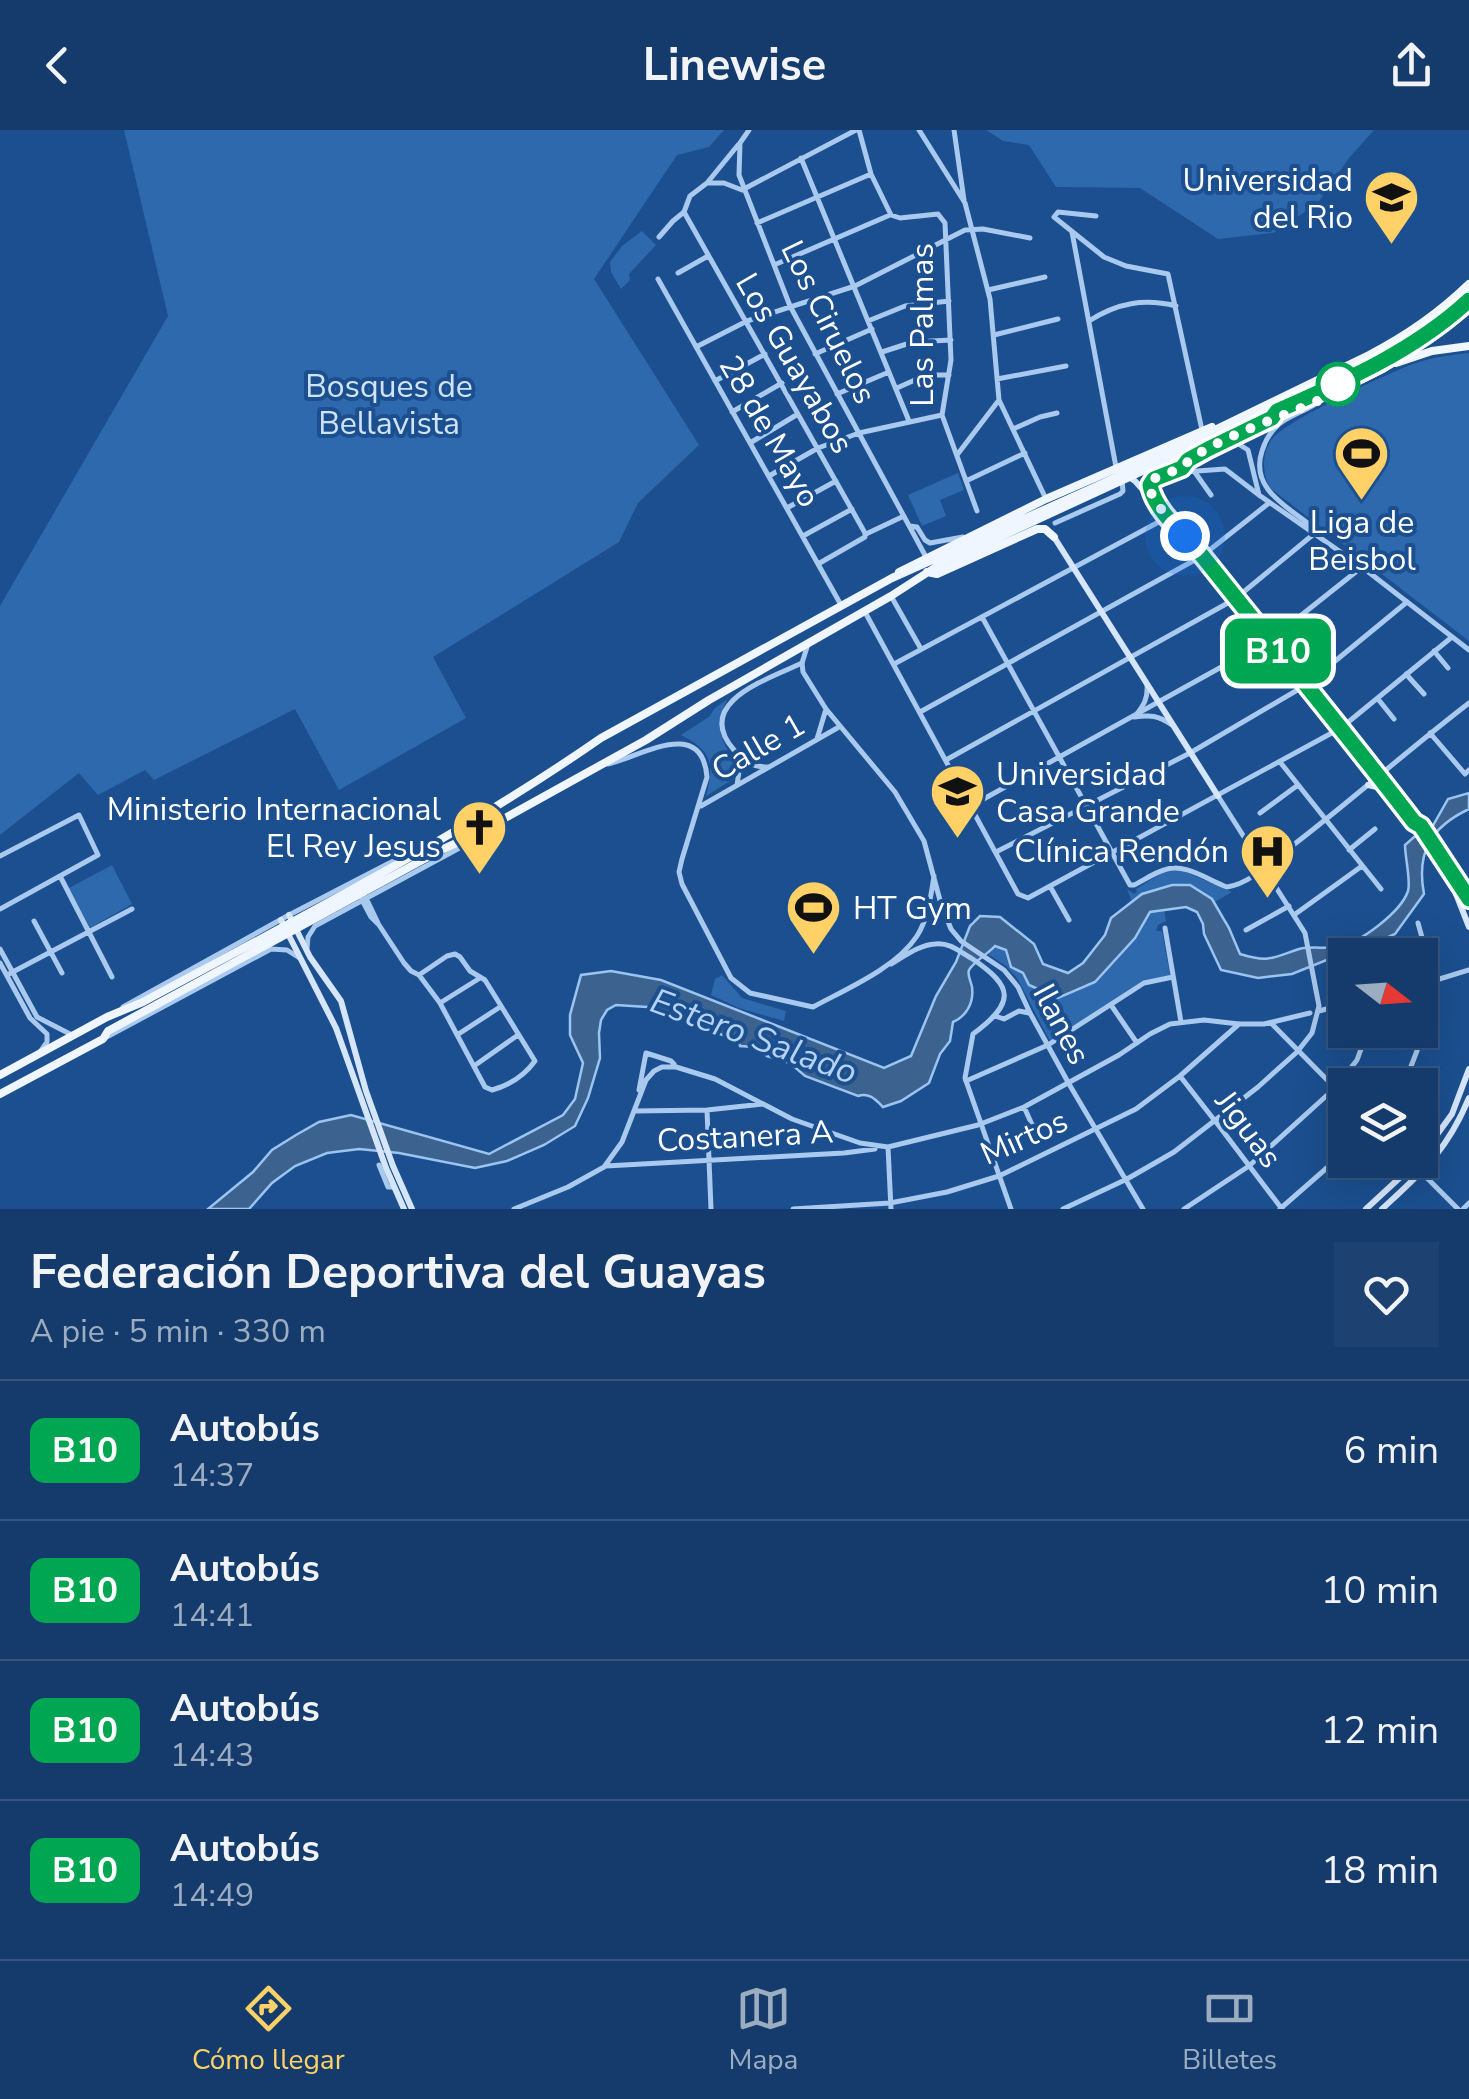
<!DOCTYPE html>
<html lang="es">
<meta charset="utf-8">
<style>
body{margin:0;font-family:"Nunito Sans",sans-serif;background:#1d4271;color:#f1f3f6;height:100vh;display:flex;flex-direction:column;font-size:38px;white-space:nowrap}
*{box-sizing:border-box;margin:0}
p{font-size:32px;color:#9dadc1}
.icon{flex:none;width:55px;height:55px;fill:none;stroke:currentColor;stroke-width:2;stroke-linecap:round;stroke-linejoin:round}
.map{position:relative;height:1079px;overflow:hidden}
.panel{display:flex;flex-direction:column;background:#143b6b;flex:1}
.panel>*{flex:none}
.badge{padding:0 20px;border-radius:15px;font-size:35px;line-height:65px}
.needle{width:65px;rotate:107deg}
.fabs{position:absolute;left:1328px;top:808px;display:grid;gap:20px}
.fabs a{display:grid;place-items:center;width:110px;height:110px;border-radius:0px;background:#143b6b;box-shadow:0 10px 40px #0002,0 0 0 2px #33557e;font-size:50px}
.you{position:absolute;width:50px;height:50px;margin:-25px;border:8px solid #fff;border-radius:50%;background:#1a73e8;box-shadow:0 0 0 15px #1a73e833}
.map>.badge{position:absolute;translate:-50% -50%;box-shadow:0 0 0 5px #fff}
.round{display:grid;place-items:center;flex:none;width:105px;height:105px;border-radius:0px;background:#1d4271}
.head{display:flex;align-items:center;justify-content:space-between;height:170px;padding:0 30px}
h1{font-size:48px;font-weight:700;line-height:75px}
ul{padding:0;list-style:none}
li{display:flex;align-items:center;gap:30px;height:140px;padding:0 30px;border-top:2px solid #33557e}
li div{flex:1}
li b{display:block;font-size:38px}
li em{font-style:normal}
li .badge{min-width:110px;font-weight:700;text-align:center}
header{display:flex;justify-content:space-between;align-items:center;height:130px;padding:0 30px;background:#143b6b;font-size:45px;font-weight:700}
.tabs{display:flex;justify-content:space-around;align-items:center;height:140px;border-top:2px solid #33557e;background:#143b6b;font-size:28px;color:#9dadc1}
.tabs a{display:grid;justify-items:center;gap:5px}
.tabs .current{color:#ffd166}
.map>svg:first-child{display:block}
.green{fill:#2e69ad}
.water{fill:#3c6290;stroke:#9cc4f0;stroke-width:2.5}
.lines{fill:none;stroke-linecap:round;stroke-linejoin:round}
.minor{stroke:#a9c9ee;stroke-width:5}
.tertiary{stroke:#a9c9ee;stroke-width:5}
.secondary{stroke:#d6e6fa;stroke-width:6}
.primary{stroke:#f0f6ff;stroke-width:8}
.line-casing{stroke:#fff;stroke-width:22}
.line{stroke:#00a651;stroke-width:15}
.walk{stroke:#fff;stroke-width:10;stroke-dasharray:0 18}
.stop-dot{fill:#fff;stroke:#00a651;stroke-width:5}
.labels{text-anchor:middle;stroke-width:8;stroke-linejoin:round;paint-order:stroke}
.poi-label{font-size:32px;fill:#fff;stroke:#1b4f8f;text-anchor:end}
.street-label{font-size:32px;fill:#fff;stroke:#1b4f8f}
.park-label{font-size:32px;fill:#cfe3fa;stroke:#1b4f8f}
.water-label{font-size:35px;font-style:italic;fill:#b5d3f5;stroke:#1b4f8f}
</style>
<header><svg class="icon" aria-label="back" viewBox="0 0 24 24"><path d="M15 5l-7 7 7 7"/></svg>Linewise<svg class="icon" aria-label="share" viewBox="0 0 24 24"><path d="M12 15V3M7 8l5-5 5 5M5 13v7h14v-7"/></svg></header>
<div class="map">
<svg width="1469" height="1079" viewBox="0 0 1469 1079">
<rect width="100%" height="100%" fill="#1b4f8f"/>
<!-- green -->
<path class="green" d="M124,0H724L709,17L677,25L594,149L699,315L638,373L619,412L433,527L466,588L339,660L295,579L154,650L145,640L98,665L79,643L0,705V476L168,186Z
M986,0H1374L1349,28L1317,74L1273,103L1218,109L1140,58L1056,57L1029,15L1003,11Z
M642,101L656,115L629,144L630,150L621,159L611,142L610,132L622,116Z
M1469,223V511L1270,358C1262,343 1261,323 1273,308C1286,291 1392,241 1416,233C1433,227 1451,225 1469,223Z
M958,343L964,360L940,370L946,386L922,396L908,365Z
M727,569C725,576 720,585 719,592C719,614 737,627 735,648L706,666C714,634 713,621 681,605L710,586L714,579Z
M112,735L132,774L90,798L69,758Z
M1181,740L1232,762L1215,772L1190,755C1168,757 1150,758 1132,772L1127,759L1134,764L1137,762L1136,759L1165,741Z
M1164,778L1166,791L1158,795L1156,801H1162L1170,845L1145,852L1051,913L1017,848L1006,836L988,824L995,816L1006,820L1011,837L1023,843L1029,855L1058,868L1135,808L1150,782Z
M722,845L742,868L786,881L784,891L739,878L711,865L715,849Z"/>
<!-- water -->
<path class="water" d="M1469,663V679C1431,697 1416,722 1424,764L1395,804L1356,822L1334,827L1292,844L1258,848L1221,840L1204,804L1203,794L1197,782L1186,777L1150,782L1135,808L1095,852L1058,868L1029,855L1023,843L1011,837L1006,820L995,816C989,823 973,832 969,840C967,845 971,851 972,857C974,872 967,886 953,892L950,911L940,924L929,953L901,971L883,977C876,970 869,962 858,966L805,946L790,933L767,926L754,917L740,916L739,910C726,907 714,902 702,897L699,901L691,893L686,894V887L647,877L616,875L607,880L601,890L599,903L600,928L588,968L575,996L544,1015L507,1031L475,1038L399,1023L359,1019L327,1023L295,1036L272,1053L249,1079H208L253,1042L272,1020L296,1005L319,992L351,985L489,1024L563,985L575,969L583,933L570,905V885L581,845L611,841L661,850L884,938L911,926L936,866L956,832L970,796L980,786L1000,787L1034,814L1043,834L1068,843L1083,833L1105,805L1111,788L1142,764L1172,755H1190L1212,769L1229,798L1240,824C1269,833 1272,828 1299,819C1311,816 1325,819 1337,817C1359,814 1401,782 1408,761C1411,751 1405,727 1405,715L1414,707L1431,699L1448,669Z"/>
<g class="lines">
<!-- minor -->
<path class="minor" d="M749,0L740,13L739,45L790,176L926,427
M859,0L871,44L891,85L900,88L938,84L945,93L951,230L942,285L977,381
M919,0L965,73L990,169L999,270L957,325
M954,0L964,70
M801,28L909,291
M707,53L738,15
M684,82L865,403V407L818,434
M684,82L690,66L707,53H724L742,60L856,0
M1096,86L1058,82L1054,87L1104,127L1126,136L1168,144L1202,300
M757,93L871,44
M1072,102L1116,337
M659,107L673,91L684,82
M774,135L890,85
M678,143L708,126
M658,149L841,475
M988,160L1045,147
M868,191L905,176L949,171
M1089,191C1117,173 1144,168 1176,176
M994,205L1058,189
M696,217L747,191L855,156L965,100L983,99L1030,108
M882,222L913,212L951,210
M815,224L872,199
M997,249L1066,236
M715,251L765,224
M897,258L926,245H949
M837,264L889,242
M999,270L1046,369
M732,282L782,253
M1013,299L1040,287L1057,283
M750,313L798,284
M1194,341L1211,365
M1170,343L1225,339L1259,365
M769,346L818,318L859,303L942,285
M966,351L1025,323
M787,378L836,351
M1055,393L1120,364L1123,361L1122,350
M910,396L917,397L925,410L930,413L963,407
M866,404L904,386
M803,406L852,379
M891,466L921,519
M865,482L1018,764L1028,768L1341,598L1452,507
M982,487L1130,755H1134C1144,750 1154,743 1164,740C1184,732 1208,750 1227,757C1250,754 1274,730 1292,716C1352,670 1409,619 1469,573
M1434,521L1448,538
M894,534L1168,387
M1406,544L1424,564
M1378,569L1394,589
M920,582L1202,426L1269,373
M1430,603L1465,644L1469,640
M946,630L1235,469L1315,403
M1280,632L1381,759
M768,637C752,637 744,632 734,620C692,572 769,549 802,533
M737,655L741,628
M971,676L1270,510L1362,437
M1260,683L1298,655
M1349,720L1375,699
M996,722L1190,623L1306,555L1407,472
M0,726L79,685L98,725L0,779
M60,746L112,847
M1051,758L1069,790
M366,768L378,793
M362,770L371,787L379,795L404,833L411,841L419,845L440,873L485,957L492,960C510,955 524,946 535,931L485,850L470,841L460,827L455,824L447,826L419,845
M1294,785L1362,736
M34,791L62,843
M1418,793L1434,851
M1165,798L1181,892
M1246,800L1289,776
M0,819L37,887L72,905
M0,833L30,888L47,904V912L40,922
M7,845L132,779
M440,873L480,848
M1111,875L1137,913
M1271,893L1345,968
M457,905L500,877
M474,936L518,905
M1180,946L1215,991
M966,951L1048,915L1144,853L1173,847
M1402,955C1419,924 1428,889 1426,853
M639,960L646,923L671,931L674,934
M1024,977L1035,1001
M707,980L711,1079
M635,981L707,980L763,974
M888,1017L891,1079
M379,1035L388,1057H394
M606,1036L844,1023L875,1019
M1422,1043L1458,1079
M514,1079L568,1057L604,1037L622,1012L646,950L654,941L662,937H676L715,949L792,989L860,1013L888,1017L978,995L1024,977L1119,925L1150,904L1170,894L1204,890L1239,894H1264L1310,883
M793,1079L890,1073L947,1062L999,1046L1136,979L1180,946L1239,894
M1184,1079L1249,1036L1335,958L1357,930L1368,900
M1280,1079L1345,1022
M1463,1079L1469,1073"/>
<!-- tertiary -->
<path class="tertiary" d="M1232,310L1248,320L1259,365L1362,437L1469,520
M1313,401L1310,395C1285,375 1250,358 1262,321C1265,311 1271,301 1279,294C1292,284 1309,280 1321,270
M808,514L802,533L803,542L826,579L895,662L924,711L941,774L951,799L961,811L1004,840L1018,857L1030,883L1069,954L1143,1079
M1136,585C1144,575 1148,568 1147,555
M1134,587C1150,585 1158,585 1172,595
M817,609L826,579
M608,634C640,627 702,586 707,647L682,729L679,742L682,754L731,848L750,863L813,877C846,859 896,838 917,806C928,789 931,765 934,746
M701,676L839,597
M307,819L308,807L315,796L465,715L471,709
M891,834C905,826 919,815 935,814C949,812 959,821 971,828C1015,857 1015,873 973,904L965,948L1011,1079
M1420,855L1469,840
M123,877L289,785L430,712
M1319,881L1345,874
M995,886L1004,889L1019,881L1029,883
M103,909L271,819L287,820L298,827
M1216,992L1282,1079
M1063,1079L1127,1049L1174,1022L1258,957L1297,922L1312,903L1319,876L1305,803L1218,666"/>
<!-- secondary -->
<path class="secondary" d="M1117,339L1135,351L1202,426L1414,692L1421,696L1458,753L1465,760L1469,769
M1054,407L1218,666
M1368,655L1390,660
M1415,693C1418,705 1429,719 1439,726
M1458,753L1456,764L1469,797
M289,785L310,827L341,871L366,961L393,1036L412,1079
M281,790L336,898L386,1038L404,1079
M1420,1028L1452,984L1469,939
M1366,1079L1419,1030
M1382,1079C1423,1041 1447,1021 1469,968"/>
<!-- primary -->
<path class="primary" d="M1396,233L1432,221L1469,216
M1162,380L1151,360L1154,349C1181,336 1206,321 1233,307
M899,442L1046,369L1212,297
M927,442L937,444L1037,399H1045L1054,407
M0,945L107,887L143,872C298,788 456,709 601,608L892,448L1124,344L1369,225C1406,206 1439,183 1469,154
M0,964L103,909L108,901L439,721L476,704L646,610L709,570L891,466L939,435L1205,312L1325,267L1383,239L1446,195L1469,176"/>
</g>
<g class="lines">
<defs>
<path id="line" d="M1469,170C1414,221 1345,251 1277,281L1272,288L1208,319L1188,330L1182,338L1154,349L1150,355C1154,381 1188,408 1204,428C1274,516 1346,603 1414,692L1421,696L1469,769"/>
</defs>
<!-- line casing -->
<use href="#line" class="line-casing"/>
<!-- line -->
<use href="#line" class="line"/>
<!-- walk -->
<path class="walk" d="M1185,406C1176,396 1149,370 1150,356C1152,343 1173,344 1182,337C1186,334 1189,330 1193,327C1239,298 1293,285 1340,260L1338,254"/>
</g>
<!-- icons -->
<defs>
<symbol id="university-pin" viewBox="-11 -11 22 30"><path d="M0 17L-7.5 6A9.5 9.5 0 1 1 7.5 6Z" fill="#ffd166" stroke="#1b4f8f"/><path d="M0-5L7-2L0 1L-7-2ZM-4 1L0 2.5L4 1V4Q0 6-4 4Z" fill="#111"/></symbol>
<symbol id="stadium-pin" viewBox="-11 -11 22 30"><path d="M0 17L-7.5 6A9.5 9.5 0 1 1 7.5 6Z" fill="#ffd166" stroke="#1b4f8f"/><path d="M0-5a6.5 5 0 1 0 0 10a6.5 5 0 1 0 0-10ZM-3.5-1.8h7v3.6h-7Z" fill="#111"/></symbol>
<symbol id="church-pin" viewBox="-11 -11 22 30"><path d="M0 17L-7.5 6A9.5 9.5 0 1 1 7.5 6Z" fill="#ffd166" stroke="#1b4f8f"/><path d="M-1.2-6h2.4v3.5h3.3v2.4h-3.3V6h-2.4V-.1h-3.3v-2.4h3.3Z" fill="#111"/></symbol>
<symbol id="hospital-pin" viewBox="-11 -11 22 30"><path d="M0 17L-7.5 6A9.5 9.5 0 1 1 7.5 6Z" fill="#ffd166" stroke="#1b4f8f"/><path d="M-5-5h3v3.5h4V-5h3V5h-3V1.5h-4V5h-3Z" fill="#111"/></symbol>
</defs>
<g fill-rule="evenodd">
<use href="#university-pin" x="1360" y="36" width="63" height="86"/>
<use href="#stadium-pin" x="1330" y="292" width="63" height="86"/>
<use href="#university-pin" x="926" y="630" width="63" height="86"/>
<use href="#church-pin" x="448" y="666" width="63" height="86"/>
<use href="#hospital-pin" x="1236" y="690" width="63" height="86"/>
<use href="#stadium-pin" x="782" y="746" width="63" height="86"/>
</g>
<!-- markers -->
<circle class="stop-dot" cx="1338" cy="254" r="20"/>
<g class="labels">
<!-- poi labels -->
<g class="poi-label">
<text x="1353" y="61">Universidad<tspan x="1353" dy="37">del Rio</tspan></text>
<text x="1362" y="403" text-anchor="middle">Liga de<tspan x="1362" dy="37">Beisbol</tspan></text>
<text x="996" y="655" text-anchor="start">Universidad<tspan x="996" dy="37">Casa Grande</tspan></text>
<text x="441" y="690">Ministerio Internacional<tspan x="441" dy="37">El Rey Jesus</tspan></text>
<text x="1229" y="732">Clínica Rendón</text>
<text x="853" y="789" text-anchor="start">HT Gym</text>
</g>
<!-- street labels -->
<g class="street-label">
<text transform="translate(829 192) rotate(64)" y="11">Los Ciruelos</text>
<text transform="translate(922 195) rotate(-90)" y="11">Las Palmas</text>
<text transform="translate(795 233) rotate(60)" y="11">Los Guayabos</text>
<text transform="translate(770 301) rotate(60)" y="11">28 de Mayo</text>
<text transform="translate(758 617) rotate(-30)" y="11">Calle 1</text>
<text transform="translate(1062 894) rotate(62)" y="11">Ilanes</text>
<text transform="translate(1249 999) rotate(53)" y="11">Jiguas</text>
<text transform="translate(745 1006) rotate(-3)" y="11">Costanera A</text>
<text transform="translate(1024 1007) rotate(-24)" y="11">Mirtos</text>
</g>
<!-- park labels -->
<g class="park-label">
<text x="389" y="267">Bosques de<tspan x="389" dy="37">Bellavista</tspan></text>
</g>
<!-- water labels -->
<g class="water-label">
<text transform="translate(754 906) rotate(20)" y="12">Estero Salado</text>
</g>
</g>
</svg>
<div class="fabs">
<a><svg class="needle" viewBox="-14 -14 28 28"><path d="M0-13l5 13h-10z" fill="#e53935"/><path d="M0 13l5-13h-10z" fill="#9dadc1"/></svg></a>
<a><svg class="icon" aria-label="layers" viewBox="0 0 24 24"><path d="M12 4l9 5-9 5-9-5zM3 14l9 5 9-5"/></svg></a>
</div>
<div class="you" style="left:1185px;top:406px"></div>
<b class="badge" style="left:1278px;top:521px;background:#00a651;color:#fff">B10</b>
</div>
<section class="panel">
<div class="head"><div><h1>Federación Deportiva del Guayas</h1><p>A pie · 5 min · 330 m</p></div><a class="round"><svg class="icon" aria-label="heart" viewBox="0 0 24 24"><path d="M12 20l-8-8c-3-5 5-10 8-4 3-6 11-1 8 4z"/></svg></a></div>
<ul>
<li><span class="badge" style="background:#00a651;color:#fff">B10</span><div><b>Autobús</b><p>14:37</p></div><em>6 min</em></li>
<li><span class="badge" style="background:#00a651;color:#fff">B10</span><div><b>Autobús</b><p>14:41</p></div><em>10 min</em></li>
<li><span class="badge" style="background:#00a651;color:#fff">B10</span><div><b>Autobús</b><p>14:43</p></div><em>12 min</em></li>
<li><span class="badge" style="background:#00a651;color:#fff">B10</span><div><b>Autobús</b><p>14:49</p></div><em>18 min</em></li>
</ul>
</section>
<nav class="tabs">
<a class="current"><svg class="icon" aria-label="directions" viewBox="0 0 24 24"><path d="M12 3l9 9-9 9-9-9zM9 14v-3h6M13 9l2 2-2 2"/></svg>Cómo llegar</a>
<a><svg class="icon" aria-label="map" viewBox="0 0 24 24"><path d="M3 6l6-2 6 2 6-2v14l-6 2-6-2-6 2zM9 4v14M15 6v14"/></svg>Mapa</a>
<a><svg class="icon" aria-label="tickets" viewBox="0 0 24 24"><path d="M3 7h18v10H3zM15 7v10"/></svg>Billetes</a>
</nav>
